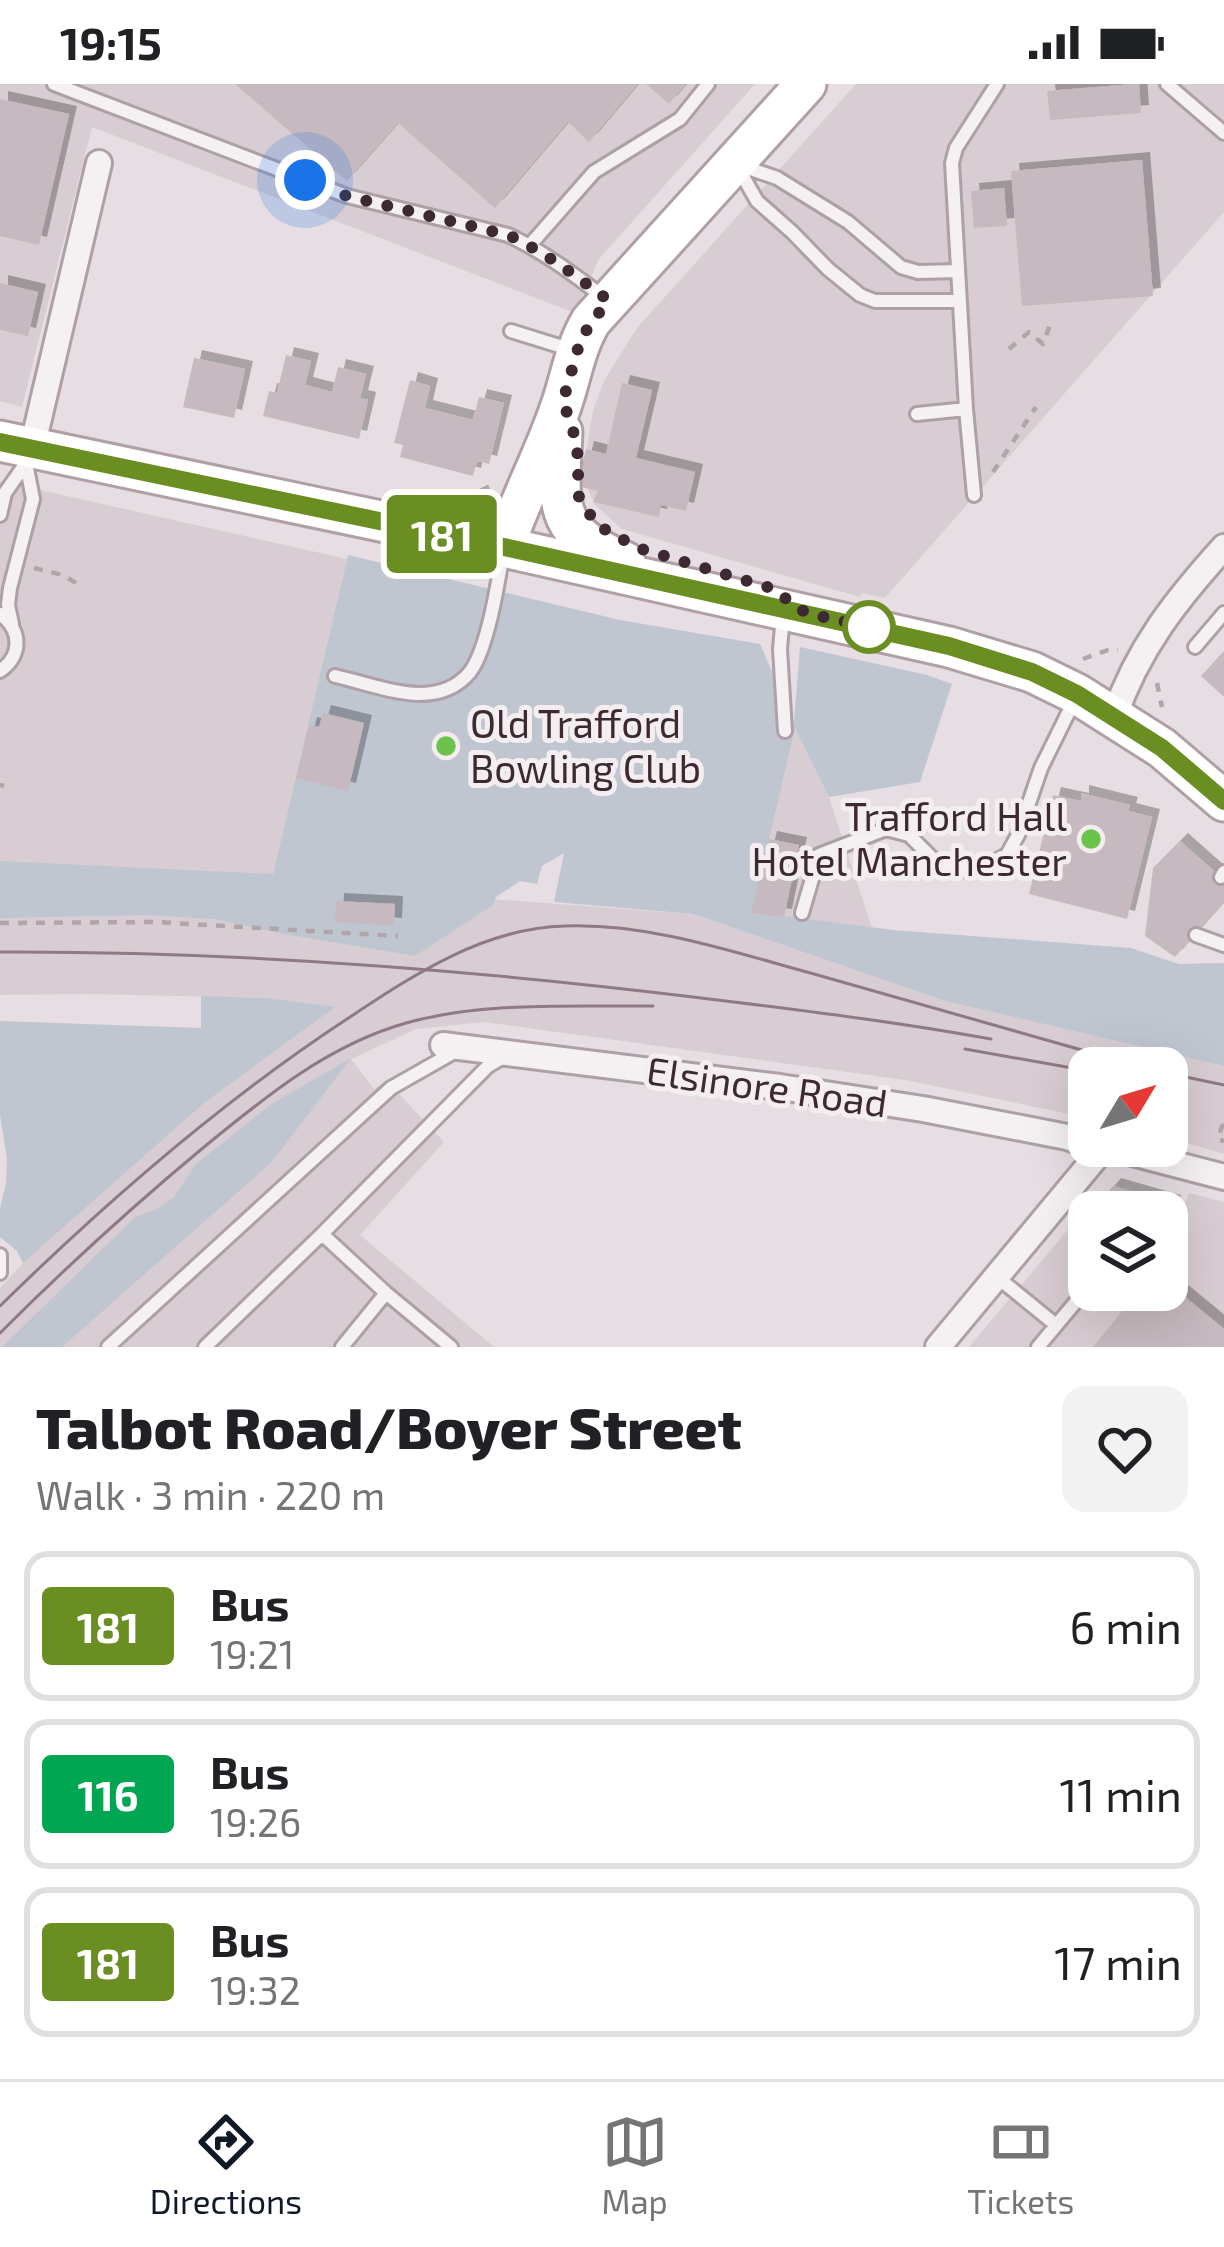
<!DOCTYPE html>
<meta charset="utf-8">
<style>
body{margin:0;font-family:"Exo 2",sans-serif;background:#f2f2f2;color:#202124;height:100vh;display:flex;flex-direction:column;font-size:45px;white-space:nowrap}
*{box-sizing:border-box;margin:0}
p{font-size:39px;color:#757577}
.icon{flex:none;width:66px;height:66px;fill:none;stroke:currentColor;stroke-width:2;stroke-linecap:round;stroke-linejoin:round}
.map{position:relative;height:1263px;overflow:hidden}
.side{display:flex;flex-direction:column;background:#fff;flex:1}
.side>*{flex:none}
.badge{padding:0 24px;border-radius:9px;font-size:42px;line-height:78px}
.needle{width:78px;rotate:52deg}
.tools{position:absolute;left:1068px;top:963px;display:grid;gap:24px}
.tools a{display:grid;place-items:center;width:120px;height:120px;border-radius:24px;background:#fff;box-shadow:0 12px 48px #0002;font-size:60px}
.you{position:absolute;width:60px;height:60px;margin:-30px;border:9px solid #fff;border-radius:50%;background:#1a73e8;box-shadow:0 0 0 18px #1a73e833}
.map>.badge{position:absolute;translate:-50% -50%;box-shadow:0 0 0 6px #fff}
.round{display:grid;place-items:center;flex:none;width:126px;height:126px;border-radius:24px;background:#f2f2f2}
.summary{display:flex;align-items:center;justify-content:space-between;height:204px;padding:0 36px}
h1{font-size:57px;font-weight:800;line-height:90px}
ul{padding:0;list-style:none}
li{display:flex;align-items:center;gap:36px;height:150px;margin:0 24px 18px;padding:0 12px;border:6px solid #e0e0e0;border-radius:24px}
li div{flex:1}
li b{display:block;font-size:45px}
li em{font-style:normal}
li .badge{min-width:132px;font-weight:700;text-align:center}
.status{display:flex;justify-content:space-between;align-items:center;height:84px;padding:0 60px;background:#fff;direction:ltr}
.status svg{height:33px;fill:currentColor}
.dock{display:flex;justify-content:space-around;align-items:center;height:168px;border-top:3px solid #e0e0e0;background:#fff;font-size:33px;color:#757577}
.dock a{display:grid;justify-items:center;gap:6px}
.dock .active{color:#111827}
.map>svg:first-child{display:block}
.built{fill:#d8cdd2}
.green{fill:#c0c6d0}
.building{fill:#c6b9bf;filter:url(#shadow)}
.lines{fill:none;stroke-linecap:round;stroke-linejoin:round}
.service-casing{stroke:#ada0a7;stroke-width:18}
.minor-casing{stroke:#ada0a7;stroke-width:30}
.primary-casing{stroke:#b19fa8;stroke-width:45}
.path{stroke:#afa5aa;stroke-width:4.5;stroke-dasharray:9 9;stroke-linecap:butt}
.service{stroke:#f5f1f3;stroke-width:12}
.minor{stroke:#f5f1f3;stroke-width:24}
.primary{stroke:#fff;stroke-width:39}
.tram{stroke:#8f7984;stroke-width:3}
.line-casing{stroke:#fff;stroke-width:27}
.line{stroke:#6b8e23;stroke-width:18}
.walk{stroke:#3c2932;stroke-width:12;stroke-dasharray:0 21.6}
.stop-dot{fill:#fff;stroke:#6b8e23;stroke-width:6}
.poi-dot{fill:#6bc34c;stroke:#f4eef1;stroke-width:4.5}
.labels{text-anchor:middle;stroke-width:10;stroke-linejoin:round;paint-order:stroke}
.poi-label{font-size:39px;fill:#3c2932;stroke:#f4eef1;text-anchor:start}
.street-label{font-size:39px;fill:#3c2932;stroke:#f4eef1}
</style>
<div class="status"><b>19:15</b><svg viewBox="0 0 49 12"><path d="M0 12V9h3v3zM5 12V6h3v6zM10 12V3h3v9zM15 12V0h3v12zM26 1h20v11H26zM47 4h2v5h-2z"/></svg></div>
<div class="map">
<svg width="1224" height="1263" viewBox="0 0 1224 1263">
<defs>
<filter id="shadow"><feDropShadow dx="8" dy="-8" stdDeviation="0" flood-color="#0004"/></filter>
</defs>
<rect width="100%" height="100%" fill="#e7dee3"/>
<!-- built -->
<path class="built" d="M0,0H755L599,175L575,229L92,43L22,323L0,317Z
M856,0H1224V128L885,514L862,509L860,513L622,445L595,421L582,393L593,326L605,295L637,244Z
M0,397L347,475L273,790L491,815L693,830L945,917L1224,982V1070L1167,1053V984H1089V1034L905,996L484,938L416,945L351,975L374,1005L386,996L444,1058L360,1151L494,1263H0V1204L23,1179L17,1167L266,914L87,910L0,911Z
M795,641L829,713L872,844L751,829Z
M1189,1109L1224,1118V1263H969L1081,1130L1089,1136V1206H1167V1157L1176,1145Z"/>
<!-- green -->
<path class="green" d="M348,471L620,536L760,560L794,638L800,563L927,591L952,600L920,698L829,713L795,644L752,828L893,846L1131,864L1179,880L1224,879V982L945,917L693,830L554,818L564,769L542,782L537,800L520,797L496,813L493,821L415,872L284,850L214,835L147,831L0,834V777L273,790Z
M201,912L267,914L335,923L204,1019L23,1179L17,1167L0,1153V1124L6,1099L7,1075L0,1031V937L201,944Z
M351,974L272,1078L62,1263H2L135,1133L155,1126L174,1113L195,1081L270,1021Z"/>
<!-- building -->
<path class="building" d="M235,0H638L589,58L568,38L495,124L398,39L347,97Z
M646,0H686L669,20Z
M1134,0H1139L1141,29L1050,36L1047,7Z
M0,15L69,30L39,161L0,152Z
M1142,76L1153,212L1022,222L1011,87Z
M1004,104L1007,142L974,144L971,107Z
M0,199L38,208L28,252L0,246Z
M286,271L311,277L305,301L332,308L338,283L366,290L360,314L368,316L359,355L263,332L269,307L277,309Z
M194,274L245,285L234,334L183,323Z
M410,296L430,302L425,324L473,336L479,313L504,319L489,380L477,377L473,392L400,373L403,361L394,359Z
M622,299L652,306L636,374L695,388L686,427L661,421L659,433L593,418L598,407L577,402L586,365L606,370Z
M1224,567V613L1201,592Z
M323,629L364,639L348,707L296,694L309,641L319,643Z
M1081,709L1130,721L1128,727L1152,733L1127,835L1029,810L1053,711L1081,717Z
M769,755L799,761L784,833L751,829Z
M1180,757L1224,796V818L1175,873L1145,852L1153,784Z
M336,817L395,820L394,842L335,838Z
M1113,1102L1173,1119L1170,1128H1091Z
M1167,1198L1224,1245V1263H1093L1139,1206H1167Z"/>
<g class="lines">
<defs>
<path id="service" d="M54,0L347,112L508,151C544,168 575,191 607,216
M1167,0L1224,49
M737,82L757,117L792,148L828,185L860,211L875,217H960
M742,82L777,94L848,138L901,183L918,188L958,187
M530,161L594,88L680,35L708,0
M511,247L569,265
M917,330L966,325
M974,411L966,325L952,79L956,64L997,0
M0,431L5,409L26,379
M0,530C22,547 22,571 0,587
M783,531L780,565L785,647
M12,540L8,521L10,504L33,415L26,379
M1195,563L1224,529
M335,592C362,598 391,609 419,610C439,610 457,604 470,588C488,564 498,498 503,468
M1221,793L1224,788
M802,829L819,771L886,745L909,751L939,781L957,787L990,780L1007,771L1018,751L1041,684L1074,617
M1196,851L1224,861
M322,1150L386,1209L451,1263
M0,1171V1189
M997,1193L1056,1241
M108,1263L391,1004L456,967
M205,1263L322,1150L488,982L505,972
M342,1263L386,1209
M1038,1263L1089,1202"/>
<path id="minor" d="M32,364L99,79
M1114,633C1138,564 1176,516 1224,463
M443,961L780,1003L923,1025L1067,1053L1089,1061
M1090,1062L1101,1067L1113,1064L1224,1093
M938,1263L1101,1067"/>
<path id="primary" d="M562,348C559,419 550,448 625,478
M0,357L504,463L949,563L1032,588L1077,610L1162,664L1224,717
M504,463C521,413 547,366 563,316C572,288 576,262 591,237L806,0"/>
</defs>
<!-- service casing -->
<use href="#service" class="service-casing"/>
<!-- minor casing -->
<use href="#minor" class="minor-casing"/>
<!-- primary casing -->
<use href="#primary" class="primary-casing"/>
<!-- path -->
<path class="path" d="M1009,265L1029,248L1043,260L1050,241
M993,388L1036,323
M447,417L466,414L492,401
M34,484L63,491L76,499
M1083,575L1108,566H1118
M1157,599L1162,623
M0,701L4,702
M0,839L156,838L398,852
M1224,1042H1222L1218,1055L1224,1057"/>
<!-- service -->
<use href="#service" class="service"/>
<!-- minor -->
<use href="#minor" class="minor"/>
<!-- primary -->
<use href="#primary" class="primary"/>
<!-- tram -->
<path class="tram" d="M0,868C231,867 463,885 693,913C792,925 892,937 991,955
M965,965L1089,987
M1167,989L1224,1001
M0,1222C108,1116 223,1016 350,933C415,890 484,844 565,842C649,839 733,868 814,890C922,920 1030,951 1138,982
M0,1249C65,1184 133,1122 204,1063C265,1013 328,961 406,939C486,917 571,923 653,922"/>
</g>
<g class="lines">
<defs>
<path id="line" d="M0,358L504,463L949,562L1032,588L1077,610L1162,664L1224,717"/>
</defs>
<!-- line casing -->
<use href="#line" class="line-casing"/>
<!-- line -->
<use href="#line" class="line"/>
<!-- walk -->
<path class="walk" d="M305,96L347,112L508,151C545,168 576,192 608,216L581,254L563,317L577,359L579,414L597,441L638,464L771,504L806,529L869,543"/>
</g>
<!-- markers -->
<circle class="stop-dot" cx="869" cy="543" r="24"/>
<g class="poi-dot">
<circle cx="446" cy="662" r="12"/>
<circle cx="1091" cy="755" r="12"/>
</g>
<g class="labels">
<!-- poi labels -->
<g class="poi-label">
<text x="470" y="654">Old Trafford<tspan x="470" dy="45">Bowling Club</tspan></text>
<text x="1067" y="747" text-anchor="end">Trafford Hall<tspan x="1067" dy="45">Hotel Manchester</tspan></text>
</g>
<!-- street labels -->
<g class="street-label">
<text transform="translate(767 1003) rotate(8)" y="14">Elsinore Road</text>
</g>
</g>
</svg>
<div class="tools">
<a><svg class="needle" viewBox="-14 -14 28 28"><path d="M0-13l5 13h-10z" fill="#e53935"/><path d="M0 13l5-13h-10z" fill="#757577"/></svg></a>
<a><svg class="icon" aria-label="layers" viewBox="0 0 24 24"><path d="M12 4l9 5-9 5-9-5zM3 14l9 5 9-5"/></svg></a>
</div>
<div class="you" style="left:305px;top:96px"></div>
<b class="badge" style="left:442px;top:450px;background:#6b8e23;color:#fff">181</b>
</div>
<section class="side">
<div class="summary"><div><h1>Talbot Road/Boyer Street</h1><p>Walk · 3 min · 220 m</p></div><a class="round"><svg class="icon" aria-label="heart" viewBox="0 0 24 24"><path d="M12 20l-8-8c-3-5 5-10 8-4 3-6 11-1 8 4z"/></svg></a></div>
<ul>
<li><span class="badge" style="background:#6b8e23;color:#fff">181</span><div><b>Bus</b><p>19:21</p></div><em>6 min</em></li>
<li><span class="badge" style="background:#00a651;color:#fff">116</span><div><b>Bus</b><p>19:26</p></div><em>11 min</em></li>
<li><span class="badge" style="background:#6b8e23;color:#fff">181</span><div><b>Bus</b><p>19:32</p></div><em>17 min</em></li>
</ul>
</section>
<nav class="dock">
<a class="active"><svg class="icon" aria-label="directions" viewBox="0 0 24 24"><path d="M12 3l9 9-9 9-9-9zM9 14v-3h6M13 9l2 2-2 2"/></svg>Directions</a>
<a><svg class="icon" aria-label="map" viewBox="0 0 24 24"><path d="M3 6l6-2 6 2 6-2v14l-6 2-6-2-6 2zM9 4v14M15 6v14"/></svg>Map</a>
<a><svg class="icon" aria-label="tickets" viewBox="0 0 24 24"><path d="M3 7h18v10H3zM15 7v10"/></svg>Tickets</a>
</nav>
